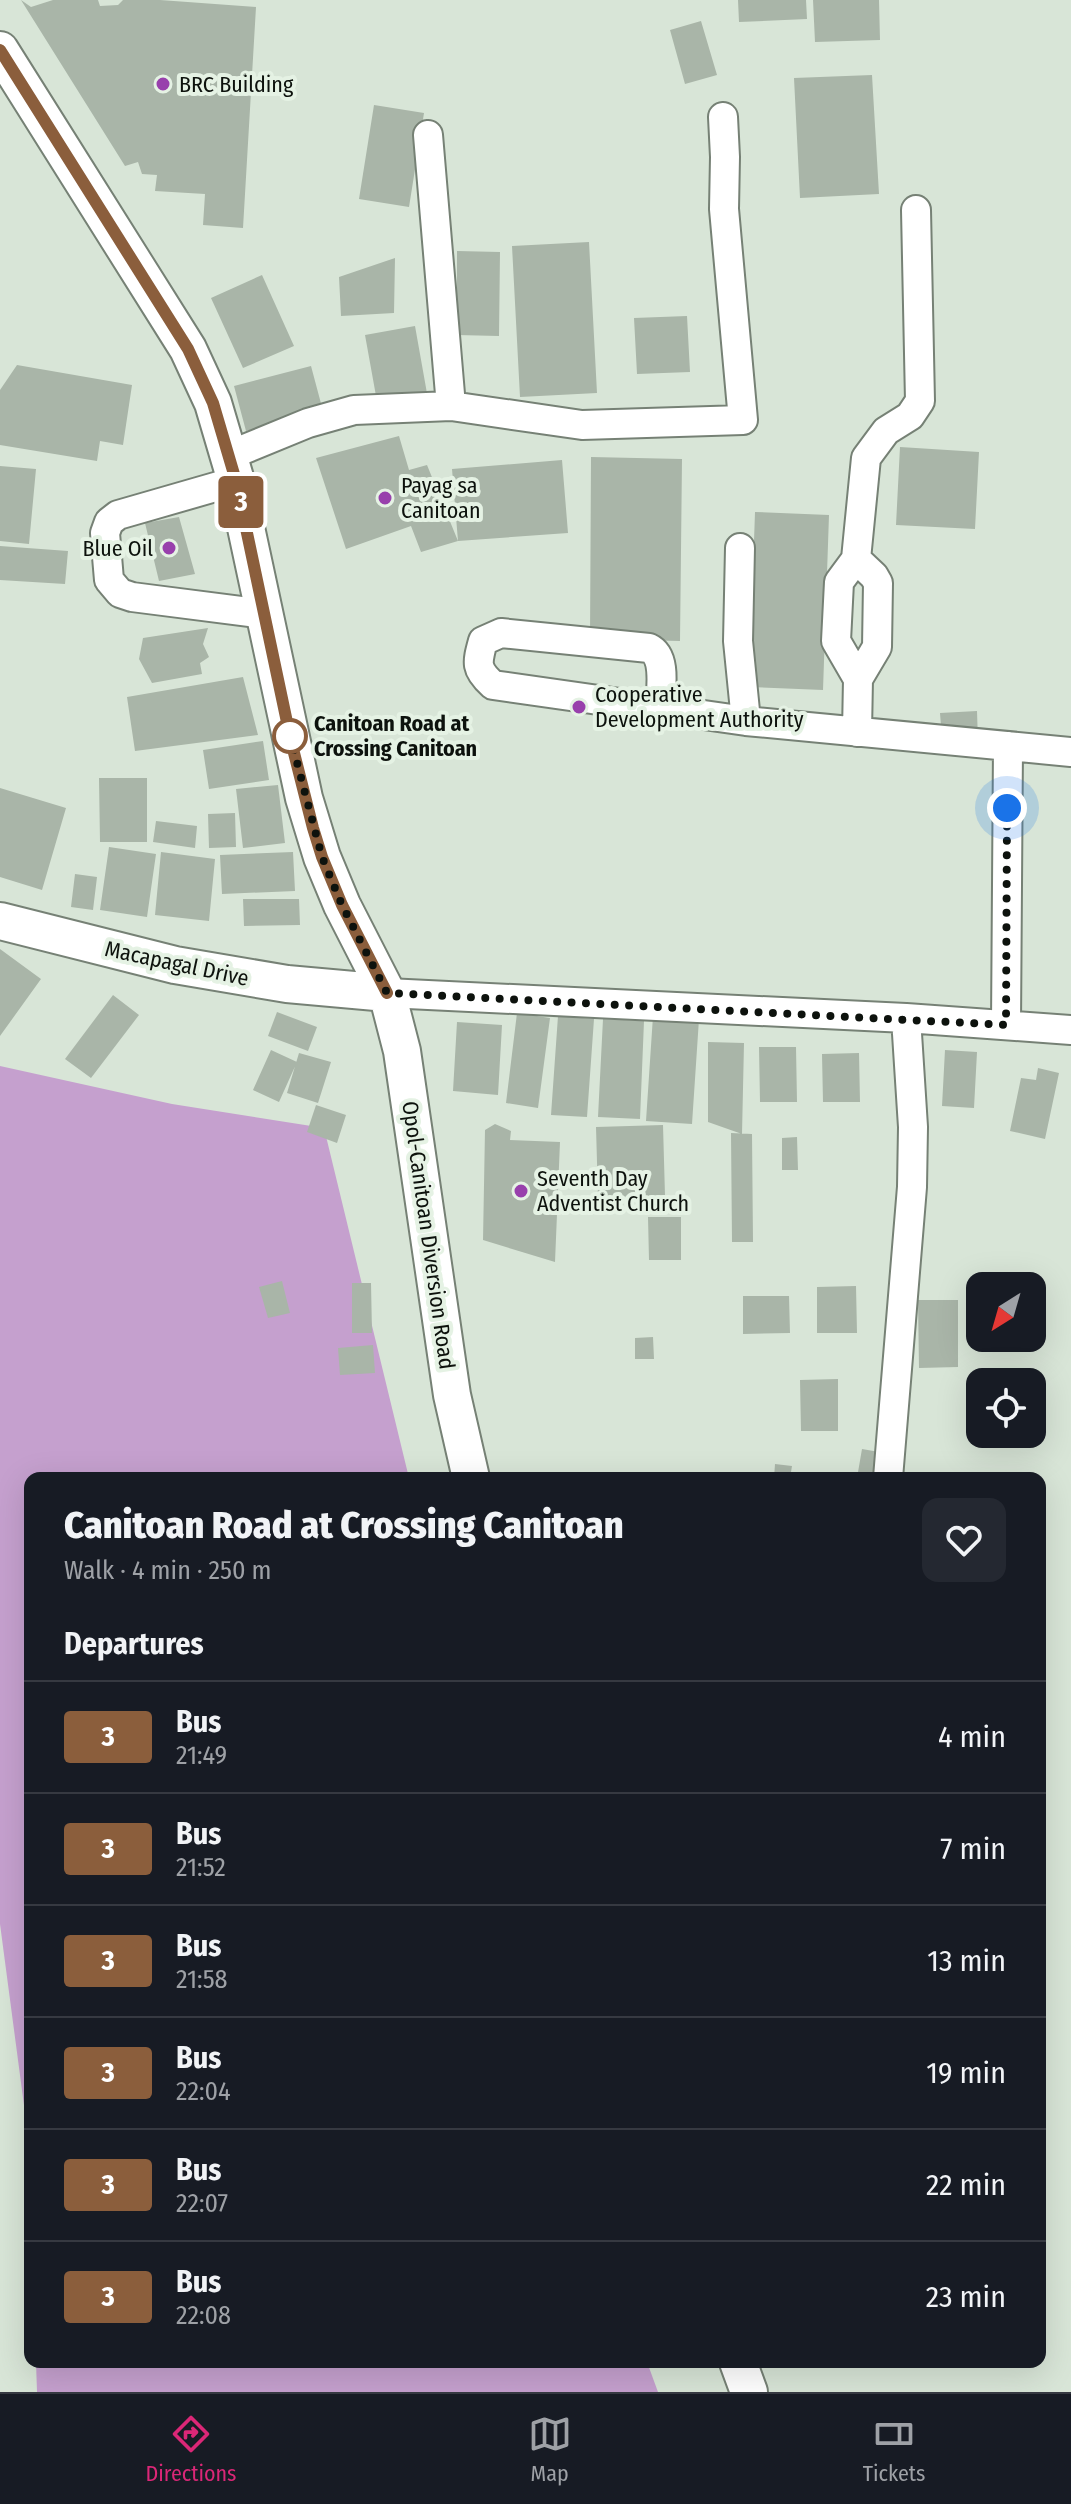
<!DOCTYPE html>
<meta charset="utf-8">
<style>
body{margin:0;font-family:"Fira Sans Condensed",sans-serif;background:#242831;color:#f1f3f6;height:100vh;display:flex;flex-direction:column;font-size:30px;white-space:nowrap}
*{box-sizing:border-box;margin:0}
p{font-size:26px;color:#9ea1a6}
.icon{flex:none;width:44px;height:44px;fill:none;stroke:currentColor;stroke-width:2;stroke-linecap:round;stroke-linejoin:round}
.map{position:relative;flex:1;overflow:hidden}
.drawer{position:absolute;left:24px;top:1472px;width:1022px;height:896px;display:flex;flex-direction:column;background:#171b24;border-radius:16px;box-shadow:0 8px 32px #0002}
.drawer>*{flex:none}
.badge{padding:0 16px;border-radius:6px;font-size:28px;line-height:52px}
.needle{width:52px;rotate:217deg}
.controls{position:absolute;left:966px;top:1272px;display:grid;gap:16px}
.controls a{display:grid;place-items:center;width:80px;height:80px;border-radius:16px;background:#171b24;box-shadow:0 8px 32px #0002;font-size:40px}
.you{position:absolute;width:40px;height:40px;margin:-20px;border:6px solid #fff;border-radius:50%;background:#1a73e8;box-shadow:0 0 0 12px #1a73e833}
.map>.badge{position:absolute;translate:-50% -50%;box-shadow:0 0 0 4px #fff}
h2{padding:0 40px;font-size:30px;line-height:72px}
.round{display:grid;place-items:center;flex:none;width:84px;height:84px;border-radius:16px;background:#242831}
.headline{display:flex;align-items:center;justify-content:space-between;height:136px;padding:0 40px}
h1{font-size:38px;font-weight:800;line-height:60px}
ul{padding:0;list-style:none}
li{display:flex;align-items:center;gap:24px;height:112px;padding:0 40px;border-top:2px solid #363941}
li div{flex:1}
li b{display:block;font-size:30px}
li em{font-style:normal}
li .badge{min-width:88px;font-weight:700;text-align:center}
.tab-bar{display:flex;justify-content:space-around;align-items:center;height:112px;border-top:2px solid #363941;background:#171b24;font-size:22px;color:#9ea1a6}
.tab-bar a{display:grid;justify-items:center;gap:4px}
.tab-bar .on{color:#db2777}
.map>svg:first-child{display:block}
.green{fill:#c5a0ce}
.building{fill:#a9b5a8}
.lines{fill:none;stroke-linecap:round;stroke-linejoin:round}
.minor-casing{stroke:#768175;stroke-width:32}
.major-casing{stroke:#768175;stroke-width:40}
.minor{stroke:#fff;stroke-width:28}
.major{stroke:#fff;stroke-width:36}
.line-casing{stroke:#fff;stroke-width:18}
.line{stroke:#8b5e3c;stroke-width:12}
.walk{stroke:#0d120d;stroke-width:8;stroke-dasharray:0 14.4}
.poi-dot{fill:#9840ac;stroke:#e5f2e4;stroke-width:3}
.stop-dot{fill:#fff;stroke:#8b5e3c;stroke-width:4}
.labels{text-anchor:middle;stroke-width:8;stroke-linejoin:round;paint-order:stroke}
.poi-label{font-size:22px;fill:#0d120d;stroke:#e5f2e4;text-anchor:start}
.stop-label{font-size:22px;font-weight:bold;fill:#0d120d;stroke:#e5f2e4;text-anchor:start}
.street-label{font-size:22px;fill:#0d120d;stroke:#e5f2e4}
</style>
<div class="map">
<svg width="1071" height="2392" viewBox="0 0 1071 2392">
<rect width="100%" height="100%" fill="#d8e5d7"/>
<!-- green -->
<path class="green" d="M0,1066L172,1104L324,1128L409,1478H30V2205L27,2128L0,1924Z
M36,2362H647L658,2392H37Z"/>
<!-- building -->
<path class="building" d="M21,0L31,7L53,0H98L100,6L118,5L123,0H160L256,7L243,228L203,225L205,194L155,191L157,175L142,174L138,162L125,166Z
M738,0H806L807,19L739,22Z
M813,0H879L880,40L815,42Z
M701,21L717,75L685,84L670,30Z
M872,75L879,194L800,198L794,78Z
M374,105L424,113L409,207L359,199Z
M589,242L597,393L520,397L512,246Z
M457,251L500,252L499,336L457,335Z
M395,258L394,313L341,316L339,277Z
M262,275L294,346L243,368L211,298Z
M687,316L690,372L637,374L634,318Z
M415,326L428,399L378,407L365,335Z
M17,365L132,385L123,445L100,441L97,461L0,445V390Z
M311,366L323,411L246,431L234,386Z
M399,436L409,470L427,465L458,541L421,552L411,526L346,549L316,458Z
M900,447L979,452L975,529L896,525Z
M591,457L682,459L680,641L590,639Z
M562,460L568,533L458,541L452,469Z
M0,466L36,469L29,544L0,541Z
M755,512L829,515L823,690L749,687Z
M179,517L195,574L159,581L145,523Z
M0,546L68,551L65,584L0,580Z
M208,628L203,644L209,657L200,663L202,674L152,683L139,659L143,638Z
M243,677L258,735L135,751L127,697Z
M977,711L978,742L942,739L940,713Z
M263,741L269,780L209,789L203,750Z
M99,778H147V842H100Z
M278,785L285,843L243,848L236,789Z
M0,788L66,808L42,890L0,877Z
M235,813L236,847L209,848L208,814Z
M156,821L197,826L195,848L153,842Z
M109,847L156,854L147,917L100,910Z
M161,852L215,859L209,921L155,915Z
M293,852L295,891L222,894L220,855Z
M75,874L97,877L93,910L71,907Z
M243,899H299L300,925L244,926Z
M0,949L41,979L0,1036Z
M113,995L139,1015L91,1078L65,1059Z
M277,1012L317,1027L308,1051L268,1036Z
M517,1013L550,1018L538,1108L506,1103Z
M558,1016L594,1019L587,1117L551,1115Z
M653,1016L699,1019L692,1124L646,1121Z
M603,1019L644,1021L640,1119L598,1117Z
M457,1022L502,1025L498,1095L453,1091Z
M708,1042L744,1043L742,1134L708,1122Z
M759,1047H796L797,1102H760Z
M271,1050L297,1062L279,1102L253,1090Z
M945,1050L977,1052L974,1108L942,1106Z
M299,1053L331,1062L318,1103L287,1093Z
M859,1053L860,1102H823L822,1054Z
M1038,1068L1059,1073L1045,1139L1010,1131L1021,1078L1036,1080Z
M316,1105L346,1115L337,1143L307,1132Z
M495,1124L511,1131L510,1140L560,1142L555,1262L483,1240L485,1130Z
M663,1125L665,1196L598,1197L596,1127Z
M731,1133L752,1134L753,1242H732Z
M797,1137L798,1170H782V1138Z
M648,1217H681V1260H649Z
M282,1281L290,1313L268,1318L259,1287Z
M352,1283H371L372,1333H352Z
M856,1286L857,1333H817V1287Z
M743,1296H789L790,1333L743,1334Z
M918,1300H958V1367L919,1368Z
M653,1337L654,1359H635V1338Z
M373,1345L375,1373L340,1375L338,1348Z
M838,1379V1431H801L800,1380Z
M862,1449L885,1453L881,1478H857Z
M775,1464L792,1466L790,1478H774Z"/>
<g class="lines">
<defs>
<path id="minor" d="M428,135L451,406
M230,455L308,423L354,410L451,406L582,425L743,420L724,209L725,157L723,117
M236,481L118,515L109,522L105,533L109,580L120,593L132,597L265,614
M740,548L738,641L746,721L1071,752
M856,559L874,576L878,583L877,647L858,679L857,732
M858,679L836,641L839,582L856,559L866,458L886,431L910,416L920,401L916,210
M660,710C660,692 668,657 649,648L501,633L483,641C477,663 475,669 493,685L746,721
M387,993L906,1018L1071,1030
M1006,1025L1008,746
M888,1478L912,1187L913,1127L906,1018"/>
<path id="major" d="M0,50L188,349L213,403L236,481L304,798L322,857L342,905L387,993L402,1051L452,1395L471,1478
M0,921L175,965L287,984L387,993
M738,2362L749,2392"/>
</defs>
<!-- minor casing -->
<use href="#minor" class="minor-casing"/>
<!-- major casing -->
<use href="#major" class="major-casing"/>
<!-- minor -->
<use href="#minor" class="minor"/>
<!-- major -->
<use href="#major" class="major"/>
</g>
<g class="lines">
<defs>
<path id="line" d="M0,50L188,349L213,403L236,481L291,741L313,828L322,857L342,905L387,993"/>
</defs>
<!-- line casing -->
<use href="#line" class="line-casing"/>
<!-- line -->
<use href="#line" class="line"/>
<!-- walk -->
<path class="walk" d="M290,736L322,857L342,905L387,993L1006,1025L1007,808"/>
</g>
<!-- markers -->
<g class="poi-dot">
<circle cx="163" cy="84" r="8"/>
<circle cx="385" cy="498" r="8"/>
<circle cx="169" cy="548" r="8"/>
<circle cx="579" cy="707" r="8"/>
<circle cx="521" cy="1191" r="8"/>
</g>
<circle class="stop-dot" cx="290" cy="736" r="16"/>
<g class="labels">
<!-- poi labels -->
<g class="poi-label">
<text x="179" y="92">BRC Building</text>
<text x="401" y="493">Payag sa<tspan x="401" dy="25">Canitoan</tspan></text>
<text x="153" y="556" text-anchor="end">Blue Oil</text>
<text x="595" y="702">Cooperative<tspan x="595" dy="25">Development Authority</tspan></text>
<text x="537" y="1186">Seventh Day<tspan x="537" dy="25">Adventist Church</tspan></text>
</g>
<!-- stop labels -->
<g class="stop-label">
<text x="314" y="731">Canitoan Road at<tspan x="314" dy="25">Crossing Canitoan</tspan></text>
</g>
<!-- street labels -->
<g class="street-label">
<text transform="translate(177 963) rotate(12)" y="8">Macapagal Drive</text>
<text transform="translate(429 1235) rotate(82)" y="8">Opol-Canitoan Diversion Road</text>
</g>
</g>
</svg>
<div class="controls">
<a><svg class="needle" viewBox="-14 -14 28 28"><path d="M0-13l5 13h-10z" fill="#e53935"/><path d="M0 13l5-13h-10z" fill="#9ea1a6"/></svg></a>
<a><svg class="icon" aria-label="locate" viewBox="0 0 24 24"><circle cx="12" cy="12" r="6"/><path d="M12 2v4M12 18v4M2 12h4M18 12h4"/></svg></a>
</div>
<div class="you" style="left:1007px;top:808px"></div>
<b class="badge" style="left:241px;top:502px;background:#8b5e3c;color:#fff">3</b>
<section class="drawer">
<div class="headline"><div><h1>Canitoan Road at Crossing Canitoan</h1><p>Walk · 4 min · 250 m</p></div><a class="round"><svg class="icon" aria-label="heart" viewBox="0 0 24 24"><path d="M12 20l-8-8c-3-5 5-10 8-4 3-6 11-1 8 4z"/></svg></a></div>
<h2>Departures</h2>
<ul>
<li><span class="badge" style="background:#8b5e3c;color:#fff">3</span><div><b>Bus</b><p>21:49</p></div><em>4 min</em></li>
<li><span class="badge" style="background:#8b5e3c;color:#fff">3</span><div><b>Bus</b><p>21:52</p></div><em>7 min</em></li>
<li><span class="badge" style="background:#8b5e3c;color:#fff">3</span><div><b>Bus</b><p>21:58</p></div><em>13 min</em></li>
<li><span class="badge" style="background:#8b5e3c;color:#fff">3</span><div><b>Bus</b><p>22:04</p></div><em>19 min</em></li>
<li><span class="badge" style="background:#8b5e3c;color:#fff">3</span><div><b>Bus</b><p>22:07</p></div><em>22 min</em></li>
<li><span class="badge" style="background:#8b5e3c;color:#fff">3</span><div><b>Bus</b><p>22:08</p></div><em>23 min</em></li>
</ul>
</section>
</div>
<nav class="tab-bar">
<a class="on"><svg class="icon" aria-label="directions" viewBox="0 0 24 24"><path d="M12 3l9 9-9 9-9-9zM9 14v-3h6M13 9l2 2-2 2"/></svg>Directions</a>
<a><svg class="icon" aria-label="map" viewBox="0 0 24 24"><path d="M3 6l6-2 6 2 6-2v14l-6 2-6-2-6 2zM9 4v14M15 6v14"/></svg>Map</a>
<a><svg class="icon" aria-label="tickets" viewBox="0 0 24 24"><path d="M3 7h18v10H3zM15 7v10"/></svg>Tickets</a>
</nav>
